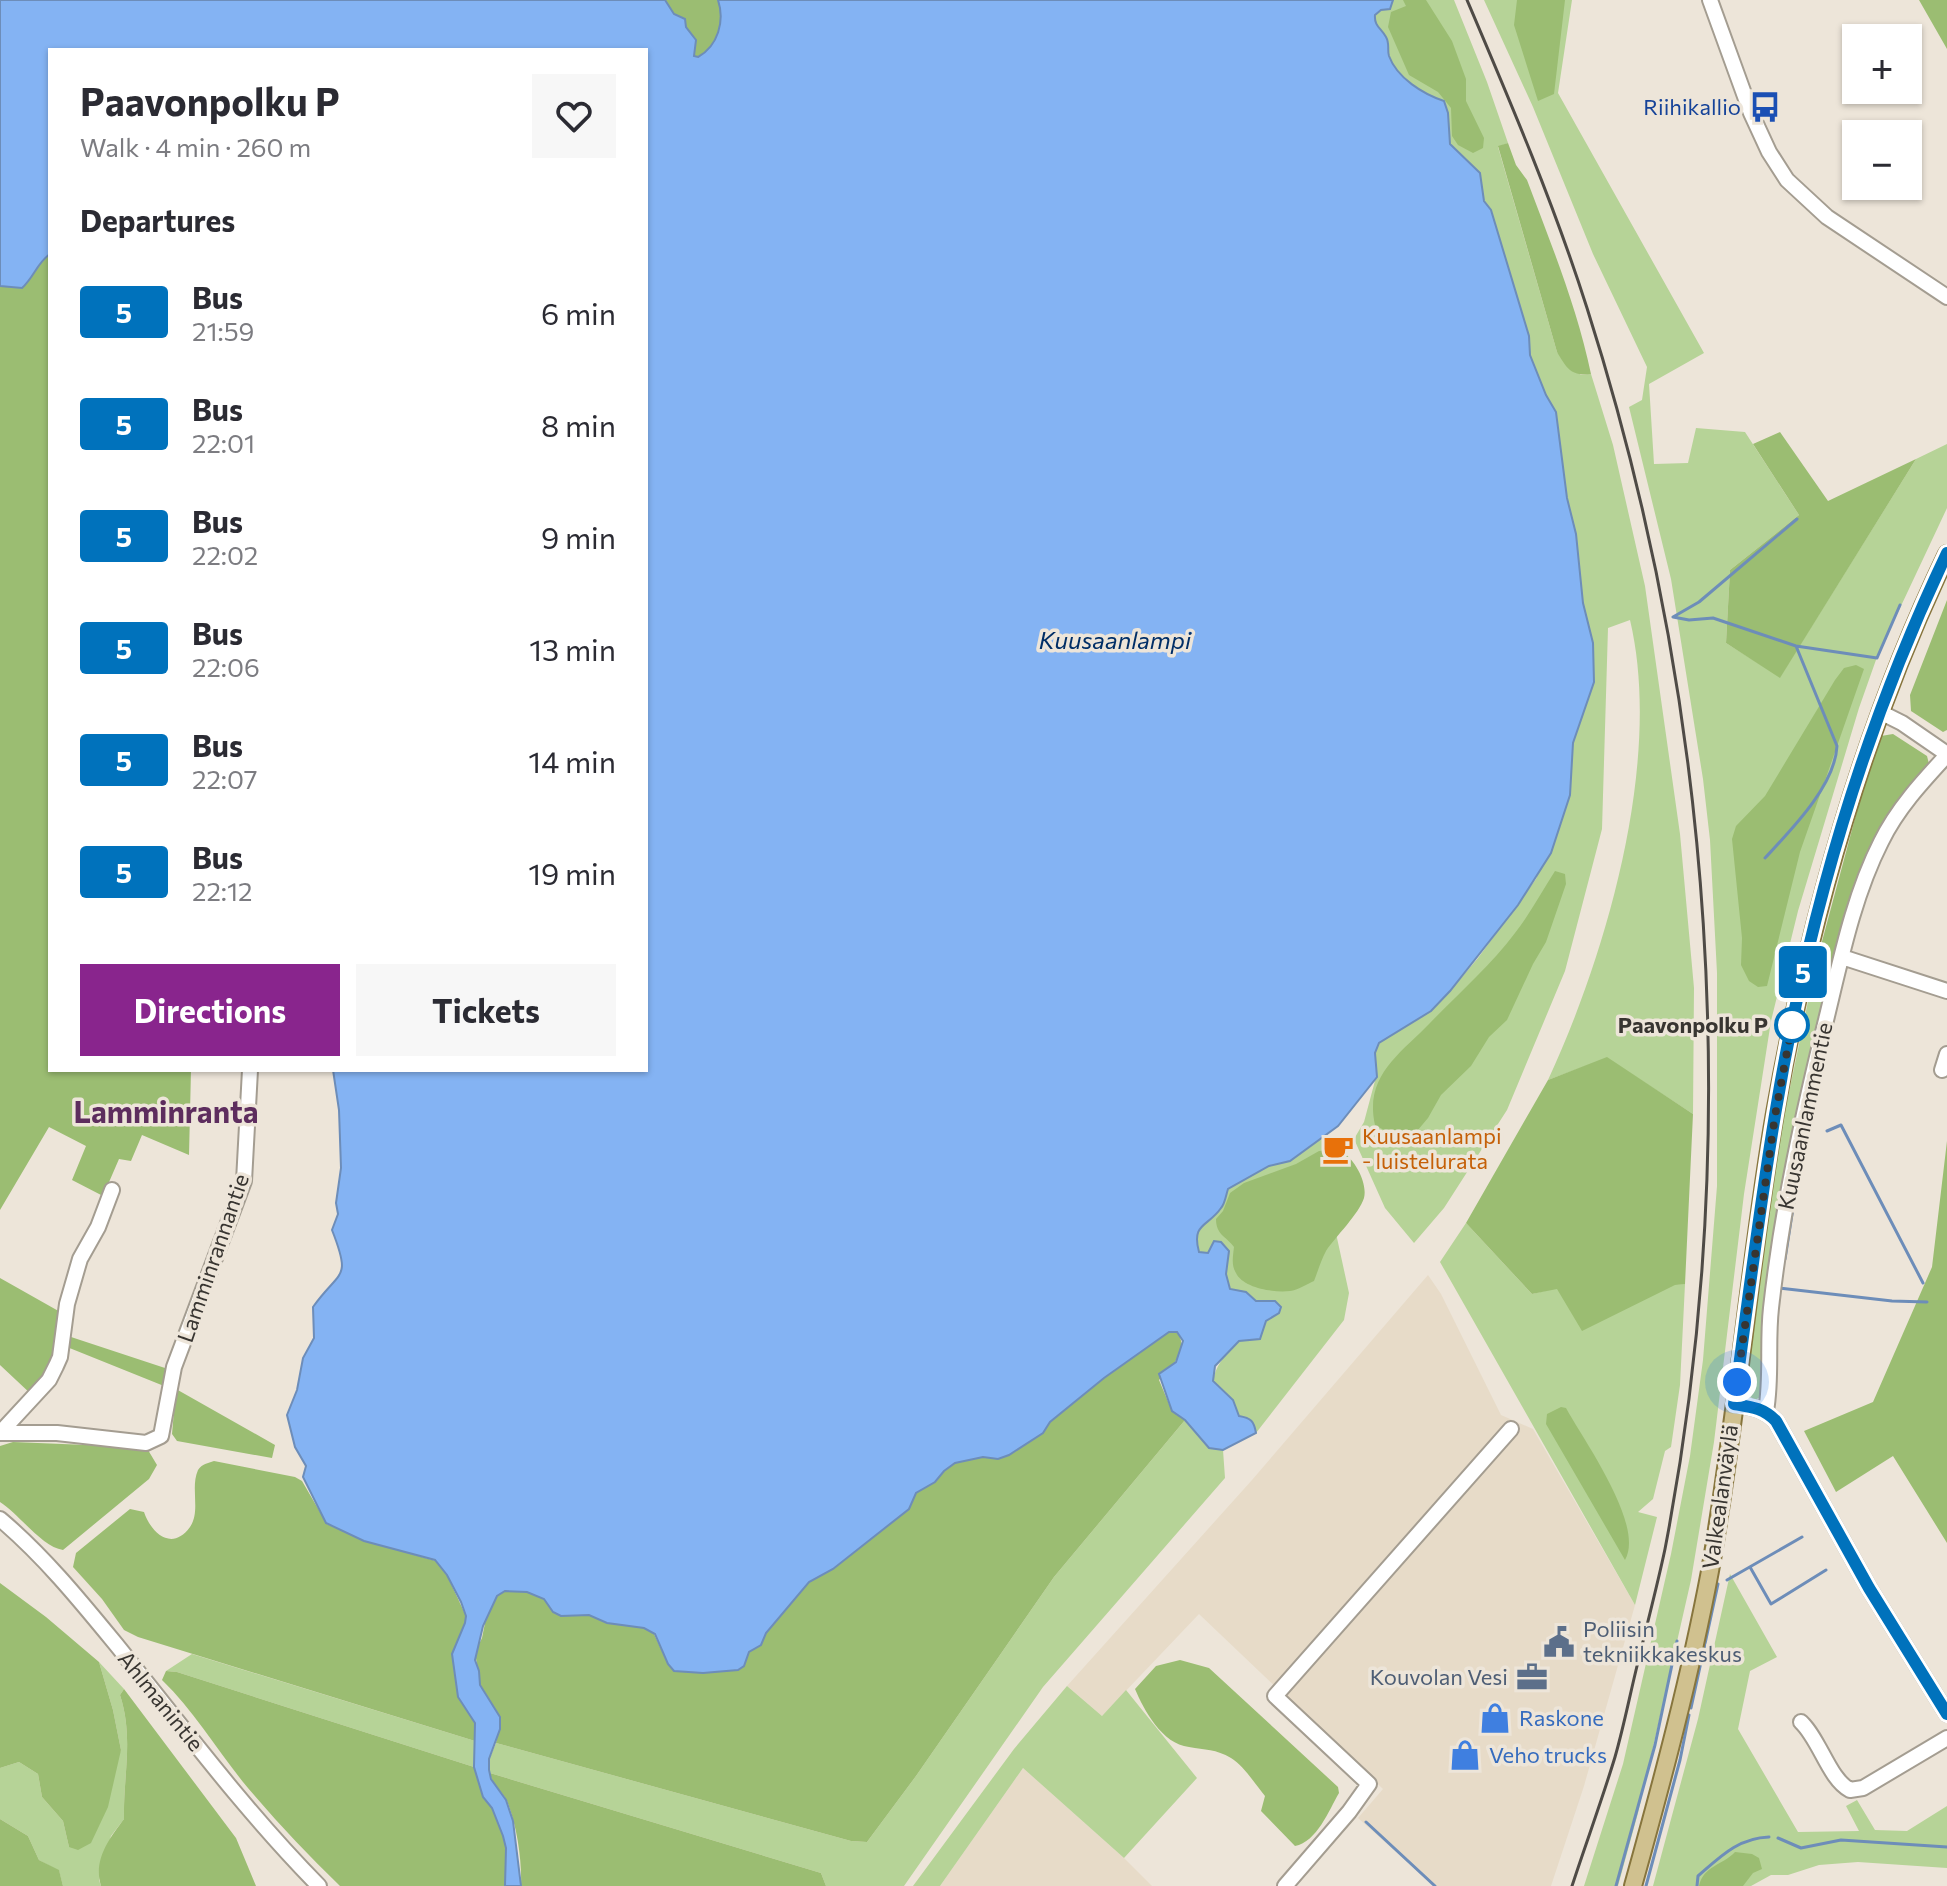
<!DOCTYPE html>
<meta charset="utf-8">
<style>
body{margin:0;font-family:Commissioner,sans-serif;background:#f7f7f7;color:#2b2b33;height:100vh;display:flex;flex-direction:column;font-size:30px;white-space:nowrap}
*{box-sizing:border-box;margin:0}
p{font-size:26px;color:#7c7c81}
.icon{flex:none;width:44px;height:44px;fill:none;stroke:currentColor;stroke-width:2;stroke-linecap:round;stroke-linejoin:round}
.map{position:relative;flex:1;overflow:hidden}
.drawer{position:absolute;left:48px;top:48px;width:600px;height:1024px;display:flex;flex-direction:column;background:#fff;border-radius:0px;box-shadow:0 2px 6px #0004}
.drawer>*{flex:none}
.badge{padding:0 16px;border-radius:6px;font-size:28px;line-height:52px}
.fabs{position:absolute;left:1842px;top:24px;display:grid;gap:16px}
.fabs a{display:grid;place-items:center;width:80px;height:80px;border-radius:0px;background:#fff;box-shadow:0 2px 6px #0004;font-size:40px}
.you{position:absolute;width:40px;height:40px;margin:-20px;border:6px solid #fff;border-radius:50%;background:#1a73e8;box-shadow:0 0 0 12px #1a73e833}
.map>.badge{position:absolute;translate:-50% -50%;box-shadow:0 0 0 4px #fff}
h2{padding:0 32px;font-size:30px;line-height:72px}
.round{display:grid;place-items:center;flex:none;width:84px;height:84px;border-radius:0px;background:#f7f7f7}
.head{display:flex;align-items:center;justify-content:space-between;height:136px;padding:0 32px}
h1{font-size:38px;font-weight:700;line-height:60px}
.action{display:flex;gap:16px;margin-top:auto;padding:16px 32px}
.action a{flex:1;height:92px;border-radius:0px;background:#89258d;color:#fff;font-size:32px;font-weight:700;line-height:92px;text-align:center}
.action a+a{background:#f7f7f7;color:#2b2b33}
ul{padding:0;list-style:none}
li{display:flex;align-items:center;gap:24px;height:112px;padding:0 32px}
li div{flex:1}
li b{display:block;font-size:30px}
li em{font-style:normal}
li .badge{min-width:88px;font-weight:700;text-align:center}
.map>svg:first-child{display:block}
.built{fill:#e7dbc8}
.green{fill:#b6d397}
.forest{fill:#9bbd72}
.water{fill:#84b3f3;stroke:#6d8db9;stroke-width:2}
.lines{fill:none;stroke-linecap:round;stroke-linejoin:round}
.stream{stroke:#6d8db9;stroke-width:3}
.minor-casing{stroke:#a49d91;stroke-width:18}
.major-casing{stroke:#87753d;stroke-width:20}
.minor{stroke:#fff;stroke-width:14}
.major{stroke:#d0c18f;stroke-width:16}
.rail{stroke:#4f4b46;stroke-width:3}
.line-casing{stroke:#fff;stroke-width:18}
.line{stroke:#0072bc;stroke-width:12}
.walk{stroke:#383531;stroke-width:8;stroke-dasharray:0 14.4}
.stop-dot{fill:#fff;stroke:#0072bc;stroke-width:4}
.labels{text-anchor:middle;stroke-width:7;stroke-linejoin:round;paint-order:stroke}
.transit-label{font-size:22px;fill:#164399;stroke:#ede5d9;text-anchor:end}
.stop-label{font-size:22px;font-weight:bold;fill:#383531;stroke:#ede5d9;text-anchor:end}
.street-label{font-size:22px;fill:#383531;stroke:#ede5d9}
.food-label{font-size:22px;fill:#c56008;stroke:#ede5d9;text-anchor:start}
.service-label{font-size:22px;fill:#4e5e75;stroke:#ede5d9;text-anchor:start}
.shop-label{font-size:22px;fill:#366cbe;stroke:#ede5d9;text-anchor:start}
.water-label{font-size:24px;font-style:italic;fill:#002e66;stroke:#ede5d9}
.district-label{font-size:30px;font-weight:bold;fill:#5d2d5e;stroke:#ede5d9}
</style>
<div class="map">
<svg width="1947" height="1886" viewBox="0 0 1947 1886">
<rect width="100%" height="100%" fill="#ede5d9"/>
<!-- built -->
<path class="built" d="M1428,1275L1441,1294L1501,1415L1533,1429L1635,1605L1584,1786L1551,1886H1434L1358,1818L1383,1789L1199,1614L1102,1716L1067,1686L1252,1480Z
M1023,1768L1124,1858L1152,1886H940Z"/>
<!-- green -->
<path class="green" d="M1393,0H1454L1487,82L1508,143L1498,147L1557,352L1581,375L1591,374L1613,445L1645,586L1680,834L1694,988L1693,1114L1607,1058L1548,1080C1607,953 1663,759 1630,620L1608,628L1602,829L1565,971L1507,1110L1444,1208L1414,1243L1385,1208L1354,1139L1364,1122L1376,1077L1374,1053L1379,1043L1431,1011L1450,991L1478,958L1536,879L1570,795L1573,744L1594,682L1593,643L1583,603L1576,534L1567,498L1556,412L1546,395L1530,355L1529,336L1491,210L1484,201L1480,173L1450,144L1444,101C1423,94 1397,79 1389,56C1387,50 1390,44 1386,37C1381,28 1374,26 1375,15L1393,3Z
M1484,0H1572L1558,93L1704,353L1649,384L1654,464L1688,463L1696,428L1745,432L1799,515L1730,570L1726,643L1780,677L1916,459L1947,444V508L1877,657L1859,708L1798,911L1771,1021L1744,1194L1714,1442L1691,1580L1638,1813L1618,1886H1584L1623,1764L1671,1554L1690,1456L1703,1360L1717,1186V973L1710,840L1703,779L1671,579L1629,407L1642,400L1647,367L1593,254L1533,107Z
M1814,990L1826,996L1791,1137L1777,1214L1761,1329L1765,1386L1762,1396L1755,1400L1749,1396L1746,1379L1780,1135L1810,992Z
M1328,1134L1322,1169L1349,1293L1344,1320L1256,1433C1254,1421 1251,1418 1239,1416L1233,1400L1213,1381C1218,1351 1254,1328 1279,1313L1275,1301H1256L1246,1292L1230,1290L1226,1274L1208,1253L1199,1252C1192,1223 1208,1227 1221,1208C1225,1204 1226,1195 1228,1189L1269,1166L1290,1161Z
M1466,1223L1532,1294L1557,1288L1685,1284L1680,1385L1671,1447L1665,1451L1653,1499L1638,1512L1657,1517L1635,1605L1440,1262Z
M1185,1420L1209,1448L1223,1450L1225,1478L1043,1687L904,1886H826L821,1873L490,1773L489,1760L496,1743L851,1841L867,1842L916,1776L1054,1577Z
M1730,1574L1777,1657L1750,1671L1738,1729L1798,1832L1859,1831L1846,1806L1857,1800L1875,1830L1907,1831L1947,1806V1868L1858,1862L1819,1865L1788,1875H1771L1751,1886H1653L1698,1719Z
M192,1654L475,1741L474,1767L177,1672L166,1671Z
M99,1662L124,1689L120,1695C134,1738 123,1776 124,1819L111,1836L99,1880L101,1886H63L59,1871L39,1860L28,1836L0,1819V1768L19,1762L38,1774L42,1797L63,1821L69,1847L121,1750L113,1710Z
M1067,1686L1102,1716L1126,1690L1197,1778L1124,1858L1023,1768L940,1886H913L1014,1749Z"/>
<!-- forest -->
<path class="forest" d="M665,0H718C718,1 722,12 722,13C724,29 710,55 694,57L696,40L686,27L685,22L674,14Z
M1403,0H1426L1452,41L1466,79V101L1484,138L1483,148L1473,153L1458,145L1452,136L1451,108L1438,92L1409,75L1388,27L1391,12L1406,6Z
M1517,0H1565L1554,94L1538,101L1514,25Z
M1919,0H1947V49Z
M1508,143L1516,165L1527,180C1551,244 1577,307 1591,374C1571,377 1566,367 1557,352L1498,146Z
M50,254V1070H191L189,1155L142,1135L131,1161L119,1159L103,1196L72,1180L86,1146L49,1127L0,1210V286L22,288C34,276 37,263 50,254Z
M1780,432L1828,501L1916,459L1780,678L1726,643L1730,570L1799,515L1753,444Z
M1947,600V730L1943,732L1911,711L1910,695Z
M1856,665L1864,669L1800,852L1767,986L1758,987L1749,981L1741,965L1742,938L1732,839L1736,826L1765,796L1835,680L1844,668Z
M1893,734L1927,756L1929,764L1886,816L1866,854L1827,979L1821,983L1816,980L1813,975L1864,785L1881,736Z
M1555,871L1565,874L1566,884L1546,942L1533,964L1507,1020L1489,1037L1471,1066L1441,1095L1428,1118L1407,1143L1375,1125C1364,1076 1400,1054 1430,1023C1458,994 1491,965 1515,933C1530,914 1542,891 1555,871Z
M1607,1057L1693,1114L1685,1284L1675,1285L1582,1331L1557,1289L1532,1294L1466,1223L1548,1080Z
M1947,1141V1543L1893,1456L1836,1492L1804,1431L1873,1402L1932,1267Z
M1339,1150C1353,1156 1368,1182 1364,1198C1359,1214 1336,1236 1326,1251C1321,1260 1318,1271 1314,1281C1307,1284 1298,1290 1290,1291C1274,1293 1243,1288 1236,1273C1231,1265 1233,1256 1234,1247C1226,1236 1216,1235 1216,1219L1223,1211L1230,1193L1244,1183L1296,1164L1319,1151Z
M0,1278L62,1313L55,1354L32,1395L0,1365Z
M1170,1331L1177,1332C1190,1350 1172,1366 1159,1380L1172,1411L1185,1420L1054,1577L916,1776L867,1842L851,1841L496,1743L500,1717L480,1684L475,1652L482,1638L486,1618L497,1596L505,1591L527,1592L544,1599L553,1612L561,1616L589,1615L607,1623L644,1628L654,1634L668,1664L744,1666L749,1652L761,1645L766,1633L809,1582L833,1569L909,1509L915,1493L935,1482L944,1471L955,1463L983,1457L998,1459L1043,1433L1050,1422L1104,1378Z
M68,1336L168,1369L164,1386L67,1347Z
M176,1389L275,1445L272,1458L177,1441L172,1434Z
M1561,1407L1566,1408C1584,1441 1645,1525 1625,1560L1546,1424L1547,1414Z
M13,1442L136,1447L148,1450L157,1465L149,1479L63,1550C42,1547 19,1514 0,1502V1446Z
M214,1461L295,1477L302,1481L327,1524L366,1541L436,1561L447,1575L466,1616L463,1633L452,1654L458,1697L475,1723V1741L138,1637L124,1630L102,1599L73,1567L76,1553L130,1509L144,1512C151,1533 172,1552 190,1527C201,1511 190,1488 198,1470C202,1464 208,1463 214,1461Z
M0,1583L46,1617L99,1662L113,1710L121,1750L108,1807L91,1843L78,1850L69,1847L63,1821L42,1797L38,1774L19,1762L0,1768Z
M1180,1660L1209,1668L1338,1787L1339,1793C1329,1810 1317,1842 1295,1846L1261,1811L1265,1796C1255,1784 1244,1766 1231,1758C1216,1749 1205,1750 1189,1747C1162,1744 1144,1710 1135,1689L1156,1666Z
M166,1671L177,1672L474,1767L483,1797L492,1808L503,1836L506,1848L505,1886H340C306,1853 273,1818 243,1782C216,1748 193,1710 162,1680Z
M124,1689L236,1838L256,1886H101C93,1860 109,1839 124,1819C123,1776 134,1738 120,1695Z
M490,1773L821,1873L826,1886H521C522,1860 517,1826 507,1801C502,1791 492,1785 490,1773Z
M0,1819L28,1836L39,1860L59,1870L63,1886H0Z
M1735,1852L1752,1854L1759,1858L1762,1869L1753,1873L1743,1886H1699C1704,1865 1722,1866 1735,1852Z"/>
<!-- water -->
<path class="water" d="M0,0H665L674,14L685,19L686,27L696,40L694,56L698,57C718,46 725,21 718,0H1393L1390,9L1381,10L1375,15C1374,26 1381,28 1386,37C1390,44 1387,50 1389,56C1397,78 1423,94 1444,101L1448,113L1450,144L1480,173L1484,201L1491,210L1529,336L1530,355L1546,395L1556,412L1567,498L1576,534L1583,603L1593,643L1594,682L1573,743L1570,795L1551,853L1518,905L1450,991L1431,1011L1379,1043L1375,1053L1377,1077L1338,1126L1290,1161L1269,1166L1228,1189C1226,1195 1225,1204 1221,1208C1208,1227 1191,1223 1199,1252L1208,1253L1214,1241L1221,1242L1229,1251L1226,1274L1230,1289L1246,1292L1256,1301H1275L1281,1307L1279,1313L1266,1321L1260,1339L1239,1341L1215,1366L1213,1381L1233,1400L1239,1416C1251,1418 1254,1421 1256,1433L1223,1450L1209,1448L1185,1420L1172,1411L1159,1374L1176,1362L1183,1341L1177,1332H1169L1104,1378L1050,1422L1043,1433L1009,1455L998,1459L983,1457L955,1463L944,1471L935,1482L916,1493L909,1509L833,1569L809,1582L766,1633L761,1645L749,1652L744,1666L738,1670L703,1673L674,1671L668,1664L655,1634L644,1628L607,1623L589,1615L561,1616L553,1612L544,1599L527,1592L505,1591L497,1596L483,1626L475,1660L479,1671L480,1685L500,1717V1729L489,1759V1770L491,1779L506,1800L513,1821L521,1886H505L506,1848L503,1836L492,1808L483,1797L474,1767L475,1723L458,1697L452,1654L465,1623L466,1616L461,1602L447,1575L435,1560L364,1541L326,1523L303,1477L306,1466L295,1447L287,1415L297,1390L303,1358L314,1338L313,1307C340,1269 352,1281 332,1230L338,1214L336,1203L341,1168L339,1110L333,1070H646V50H50V254C37,263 34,277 22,288L0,286Z"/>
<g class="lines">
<!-- stream -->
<path class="stream" d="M1673,617L1689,620L1713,618L1796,646L1877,658L1900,605
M1673,617L1699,602L1797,519
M1765,858C1791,830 1835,786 1837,746L1796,646
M1827,1131L1841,1125L1923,1283
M1785,1259L1795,1195
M1779,1288L1892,1301L1927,1302
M1750,1567L1771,1604L1826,1570
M1727,1580L1802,1537
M1691,1708L1718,1584
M1366,1822L1435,1886
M1778,1838L1801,1848L1841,1840L1947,1847
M1616,1886L1655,1745L1677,1641
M1646,1886L1680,1760L1689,1715
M1697,1886L1698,1876C1720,1857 1738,1838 1769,1837"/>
<defs>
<path id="minor" d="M1710,0L1751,113L1769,152L1787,180L1827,217L1947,297
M1880,712L1902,723L1947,754
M1842,957L1947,991
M1942,1070L1947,1054
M1734,1404C1752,1407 1763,1408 1776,1421L1869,1588L1947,1714
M1766,1411C1772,1377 1767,1343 1771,1308C1782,1209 1803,1113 1827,1016C1841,958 1854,895 1881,842C1897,809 1922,782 1947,755
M0,1433H57L146,1443L161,1436L174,1367L244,1181L250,1070
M0,1433L49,1380L56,1366L60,1357L67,1304L80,1259L98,1227L112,1190
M0,1519C45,1557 82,1603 119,1648C184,1729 246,1812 319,1886
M1801,1722C1820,1740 1829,1779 1850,1790L1863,1788L1947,1738
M1285,1886L1349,1812L1369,1784L1275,1696L1511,1429"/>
<path id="major" d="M1633,1886C1662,1782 1690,1677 1710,1571C1737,1419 1749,1265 1775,1113C1809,920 1862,731 1947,554"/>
</defs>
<!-- minor casing -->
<use href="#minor" class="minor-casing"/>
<!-- major casing -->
<use href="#major" class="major-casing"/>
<!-- minor -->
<use href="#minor" class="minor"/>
<!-- major -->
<use href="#major" class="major"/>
<!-- rail -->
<path class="rail" d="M1467,0C1510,101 1554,204 1587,308C1714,706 1744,1138 1665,1549C1657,1587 1647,1624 1638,1662C1630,1694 1624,1726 1615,1757C1602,1800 1586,1843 1572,1886"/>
</g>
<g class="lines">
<defs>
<path id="line" d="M1947,553C1862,731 1807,921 1775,1115C1759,1211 1747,1308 1734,1404C1752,1407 1763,1408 1776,1421L1869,1588L1947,1714"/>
</defs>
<!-- line casing -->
<use href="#line" class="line-casing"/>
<!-- line -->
<use href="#line" class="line"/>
<!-- walk -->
<path class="walk" d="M1737,1382L1775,1116L1792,1025"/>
</g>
<!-- icons -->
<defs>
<symbol id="bus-bare" viewBox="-9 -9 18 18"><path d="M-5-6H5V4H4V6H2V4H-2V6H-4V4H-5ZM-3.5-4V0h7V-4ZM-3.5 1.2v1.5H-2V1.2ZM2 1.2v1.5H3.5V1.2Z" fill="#1a4fb4" stroke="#ede5d9" stroke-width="2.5" paint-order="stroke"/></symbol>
<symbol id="cafe-bare" viewBox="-9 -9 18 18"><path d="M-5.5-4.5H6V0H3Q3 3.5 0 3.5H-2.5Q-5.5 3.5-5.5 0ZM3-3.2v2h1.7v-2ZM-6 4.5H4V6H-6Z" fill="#e8710a" stroke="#ede5d9" stroke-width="2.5" paint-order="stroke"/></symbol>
<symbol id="civic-bare" viewBox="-9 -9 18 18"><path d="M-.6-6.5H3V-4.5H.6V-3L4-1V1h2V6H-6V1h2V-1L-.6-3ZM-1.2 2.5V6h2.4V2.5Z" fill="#5c6f8a" stroke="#ede5d9" stroke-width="2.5" paint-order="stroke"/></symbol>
<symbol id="office-bare" viewBox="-9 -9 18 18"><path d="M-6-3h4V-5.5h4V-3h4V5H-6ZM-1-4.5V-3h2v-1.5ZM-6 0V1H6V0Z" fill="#5c6f8a" stroke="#ede5d9" stroke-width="2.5" paint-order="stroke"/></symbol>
<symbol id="shop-bare" viewBox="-9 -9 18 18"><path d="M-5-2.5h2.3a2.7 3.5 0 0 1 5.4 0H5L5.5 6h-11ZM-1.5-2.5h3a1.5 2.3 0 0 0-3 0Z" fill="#3f7fe0" stroke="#ede5d9" stroke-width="2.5" paint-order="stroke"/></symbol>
</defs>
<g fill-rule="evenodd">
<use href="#bus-bare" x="1743" y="85" width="44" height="44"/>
<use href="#cafe-bare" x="1316" y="1127" width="44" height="44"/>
<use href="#civic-bare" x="1537" y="1620" width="44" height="44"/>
<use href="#office-bare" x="1510" y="1655" width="44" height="44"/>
<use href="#shop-bare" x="1473" y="1696" width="44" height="44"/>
<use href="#shop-bare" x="1443" y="1733" width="44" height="44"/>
</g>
<!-- markers -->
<circle class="stop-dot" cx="1792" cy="1025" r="16"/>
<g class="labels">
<!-- transit labels -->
<g class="transit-label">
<text x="1741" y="115">Riihikallio</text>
</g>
<!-- stop labels -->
<g class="stop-label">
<text x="1768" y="1033">Paavonpolku P</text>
</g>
<!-- street labels -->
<g class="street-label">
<text transform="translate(1805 1116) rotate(-78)" y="8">Kuusaanlammentie</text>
<text transform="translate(213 1258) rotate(-71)" y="8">Lamminrannantie</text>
<text transform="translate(1720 1497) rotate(-82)" y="8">Valkealanväylä</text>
<text transform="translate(161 1701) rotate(51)" y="8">Ahlmanintie</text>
</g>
<!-- food labels -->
<g class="food-label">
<text x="1362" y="1144">Kuusaanlampi<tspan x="1362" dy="25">- luistelurata</tspan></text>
</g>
<!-- service labels -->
<g class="service-label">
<text x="1583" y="1637">Poliisin<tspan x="1583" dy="25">tekniikkakeskus</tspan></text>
<text x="1508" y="1685" text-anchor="end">Kouvolan Vesi</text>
</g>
<!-- shop labels -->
<g class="shop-label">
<text x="1519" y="1726">Raskone</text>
<text x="1489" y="1763">Veho trucks</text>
</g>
<!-- water labels -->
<g class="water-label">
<text x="1115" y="649">Kuusaanlampi</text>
</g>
<!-- district labels -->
<g class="district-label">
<text x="166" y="1123">Lamminranta</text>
</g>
</g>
</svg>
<div class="fabs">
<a>+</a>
<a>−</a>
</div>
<div class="you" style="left:1737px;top:1382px"></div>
<b class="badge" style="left:1803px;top:972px;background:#0072bc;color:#fff">5</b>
<section class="drawer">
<div class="head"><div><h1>Paavonpolku P</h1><p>Walk · 4 min · 260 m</p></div><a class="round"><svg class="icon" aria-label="heart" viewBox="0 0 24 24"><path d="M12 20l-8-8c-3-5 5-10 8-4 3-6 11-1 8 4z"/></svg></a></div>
<h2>Departures</h2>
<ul>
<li><span class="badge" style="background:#0072bc;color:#fff">5</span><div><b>Bus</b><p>21:59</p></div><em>6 min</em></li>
<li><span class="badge" style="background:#0072bc;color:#fff">5</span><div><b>Bus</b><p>22:01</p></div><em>8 min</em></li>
<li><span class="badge" style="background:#0072bc;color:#fff">5</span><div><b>Bus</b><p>22:02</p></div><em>9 min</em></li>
<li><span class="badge" style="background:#0072bc;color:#fff">5</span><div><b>Bus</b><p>22:06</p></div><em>13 min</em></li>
<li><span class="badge" style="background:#0072bc;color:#fff">5</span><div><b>Bus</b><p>22:07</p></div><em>14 min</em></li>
<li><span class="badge" style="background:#0072bc;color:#fff">5</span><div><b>Bus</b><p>22:12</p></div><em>19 min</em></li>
</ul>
<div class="action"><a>Directions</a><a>Tickets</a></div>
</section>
</div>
